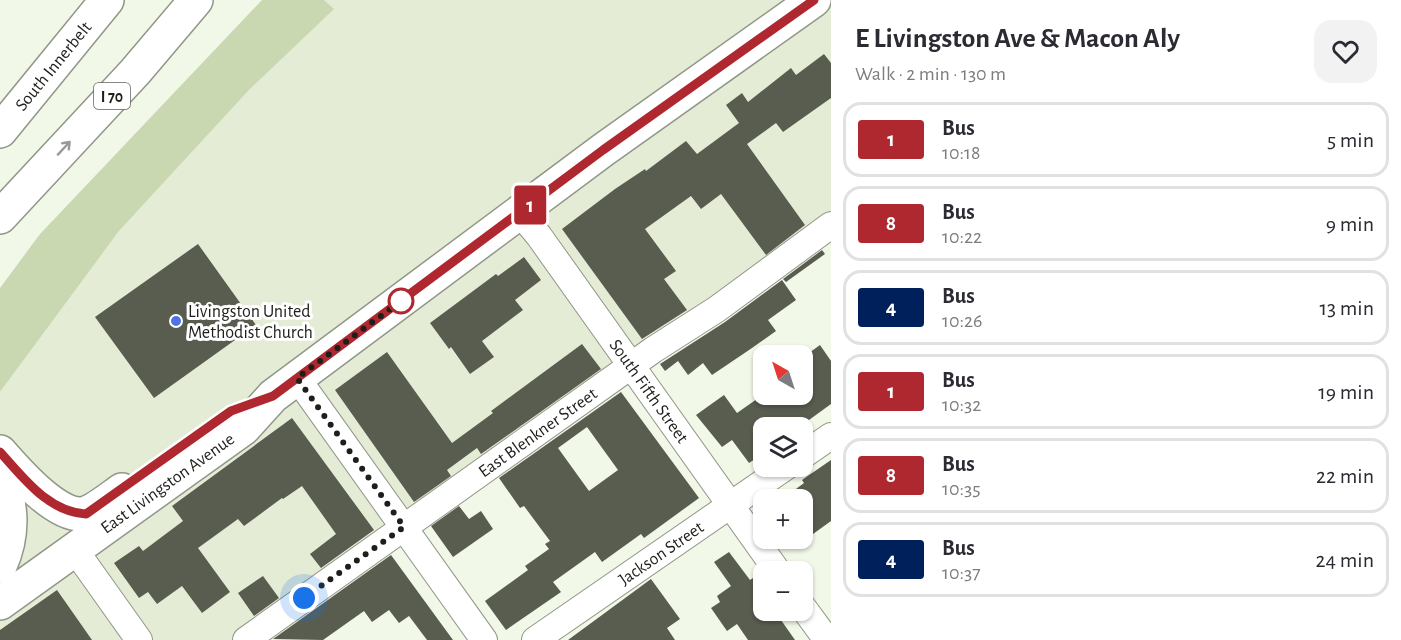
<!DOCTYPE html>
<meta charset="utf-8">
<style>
body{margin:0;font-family:"Alegreya Sans",sans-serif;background:#f2f2f3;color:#2b2b33;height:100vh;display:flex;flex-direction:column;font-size:22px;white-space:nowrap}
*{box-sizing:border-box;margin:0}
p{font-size:20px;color:#7c7c81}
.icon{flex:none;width:33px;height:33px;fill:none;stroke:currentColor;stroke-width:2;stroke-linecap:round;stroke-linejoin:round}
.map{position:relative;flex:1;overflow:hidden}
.details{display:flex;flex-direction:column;background:#fff;width:570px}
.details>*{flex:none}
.badge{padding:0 12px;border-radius:4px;font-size:21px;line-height:39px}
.needle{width:39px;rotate:321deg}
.fabs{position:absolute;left:753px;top:345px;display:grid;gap:12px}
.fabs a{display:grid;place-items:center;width:60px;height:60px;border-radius:12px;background:#fff;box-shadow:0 2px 4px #0004;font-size:30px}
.you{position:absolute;width:30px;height:30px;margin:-15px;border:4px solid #fff;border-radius:50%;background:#1a73e8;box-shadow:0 0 0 9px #1a73e833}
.map>.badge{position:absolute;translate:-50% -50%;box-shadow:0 0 0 3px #fff}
.round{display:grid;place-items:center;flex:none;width:63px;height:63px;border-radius:18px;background:#f2f2f3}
.summary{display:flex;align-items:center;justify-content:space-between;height:102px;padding:0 24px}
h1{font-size:28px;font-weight:600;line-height:45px}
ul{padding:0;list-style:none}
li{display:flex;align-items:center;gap:18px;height:75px;margin:0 12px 9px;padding:0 12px;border:3px solid #e1e1e2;border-radius:18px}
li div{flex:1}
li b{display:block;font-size:22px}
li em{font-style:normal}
li .badge{min-width:66px;font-weight:700;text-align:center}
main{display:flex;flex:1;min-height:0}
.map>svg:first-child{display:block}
.built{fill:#e4ecd6}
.green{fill:#cad8b1}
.building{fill:#585d50;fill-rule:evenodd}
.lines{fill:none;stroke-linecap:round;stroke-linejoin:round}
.minor-casing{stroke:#919788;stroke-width:28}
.primary-casing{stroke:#919788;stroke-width:36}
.motorway-casing{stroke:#919788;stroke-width:36}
.minor{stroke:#fff;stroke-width:26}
.primary{stroke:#fff;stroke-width:33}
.motorway{stroke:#fff;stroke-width:33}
.oneway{stroke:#999a98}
.line-casing{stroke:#fff;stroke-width:14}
.line{stroke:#af272f;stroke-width:9}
.walk{stroke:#1d1f1a;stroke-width:6;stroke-dasharray:0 10.8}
.stop-dot{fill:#fff;stroke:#af272f;stroke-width:3}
.poi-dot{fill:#4f73e7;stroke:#fff;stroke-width:2}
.labels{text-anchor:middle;stroke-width:6;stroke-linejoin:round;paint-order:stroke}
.shield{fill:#fff;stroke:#61625f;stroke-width:1.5}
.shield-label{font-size:16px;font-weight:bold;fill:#1d1f1a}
.street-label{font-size:18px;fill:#1d1f1a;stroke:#fff}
.poi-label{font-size:18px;fill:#1d1f1a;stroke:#fff;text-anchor:start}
</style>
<main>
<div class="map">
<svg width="831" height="640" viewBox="0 0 831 640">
<rect width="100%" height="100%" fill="#f2f8e8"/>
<!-- built -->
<path class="built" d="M324,0H831V219L244,640H0V392L119,231L249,90L333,9Z"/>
<!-- green -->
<path class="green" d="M262,0H324L334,9L249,90L119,231L0,392V288L40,234Z"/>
<!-- building -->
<path class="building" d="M824,54L831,63V98L783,132L776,123L747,144L805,225L766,255L721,194L701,209L691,196L645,229L676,271L664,279L687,310L642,339L562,229L615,189L645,169L646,171L686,141L697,154L739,123L726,105L742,93L748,102L791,68L796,75Z
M198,244L256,325L154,398L95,317Z
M822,250L825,254L786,282L783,279Z
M524,257L541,280L515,300L523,310L482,341L494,357L470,374L451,347L449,349L430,323L496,274L498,276Z
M782,280L796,300L768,320L776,331L752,348L712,375L703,363L688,375L678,361L665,371L660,364L725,322Z
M582,344L601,369L481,454L477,448L447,470L451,476L414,502L335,390L387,352L452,443L493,413L491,411Z
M820,345L831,361V404L798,428H767L764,423V453L749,463L732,440L722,447L696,415L724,395L737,413L764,394H802V358Z
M621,392L699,498L644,538L641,534L602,562L595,552L553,582L561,592L506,630L485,601L528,570L525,566L549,549L545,544L550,541L524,506L520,508L499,478ZM587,427L618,470L589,491L558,448Z
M292,418L374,530L321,568L310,554L336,534L302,486L283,499L282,498L244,526L238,519L198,548L230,592L202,613L182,586L157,604L148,592L139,598L114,563L139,546L143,551L183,521L172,506Z
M831,460V521L802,542V500H781L804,483L802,480Z
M459,506L469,519L481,511L493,529L453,557L431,526Z
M729,552L750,580L753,578L764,593V610H774L795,640H748L737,624L727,631L711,608L720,602L717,596L731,586L714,562Z
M391,555L453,640H427L409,616L399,623L389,610L372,622L364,611L323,640L273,639Z
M263,576L279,598L254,616L238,593Z
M651,579L680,619L667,628L675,640H568Z
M57,590L92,640H0V630Z"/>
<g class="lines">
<defs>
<g id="minor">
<path id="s1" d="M520,213L539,236L778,572"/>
<path d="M297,378L484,640"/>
<path d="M802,456L831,436"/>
<path d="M75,550L139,640"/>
<path d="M802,606L827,640"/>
<path id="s2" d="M246,640L653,350L717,309L831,225"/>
<path id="s3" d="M535,640L787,466"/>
</g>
<g id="primary">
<path d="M0,452C15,469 60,522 86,513C96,510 113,496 122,490"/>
<path d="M0,475C13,506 14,535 0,566"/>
<path id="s4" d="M0,603L244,428L273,396L603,150L814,0"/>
</g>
<g id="motorway">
<path id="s5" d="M0,131L107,0"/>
<path d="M0,217L135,72L196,0"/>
</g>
</defs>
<!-- minor casing -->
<use href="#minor" class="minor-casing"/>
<!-- primary casing -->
<use href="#primary" class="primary-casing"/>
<!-- motorway casing -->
<use href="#motorway" class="motorway-casing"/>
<!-- minor -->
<use href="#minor" class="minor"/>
<!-- primary -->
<use href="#primary" class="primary"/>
<!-- motorway -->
<use href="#motorway" class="motorway"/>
</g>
<!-- one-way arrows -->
<defs><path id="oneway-shaft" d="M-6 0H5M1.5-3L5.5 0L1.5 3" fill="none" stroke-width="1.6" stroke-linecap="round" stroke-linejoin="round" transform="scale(1.5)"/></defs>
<use class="oneway" href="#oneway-shaft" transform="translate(64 148) rotate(-47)"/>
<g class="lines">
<defs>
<path id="line" d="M0,452C23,477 48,512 86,514L231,411L273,396L603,150L814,0"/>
</defs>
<!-- line casing -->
<use href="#line" class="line-casing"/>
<!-- line -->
<use href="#line" class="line"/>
<!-- walk -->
<path class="walk" d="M304,598L404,527L297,378L401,301"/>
</g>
<!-- markers -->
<circle class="stop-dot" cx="401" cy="301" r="12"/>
<circle class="poi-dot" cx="176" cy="321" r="6"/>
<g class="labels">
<!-- shield labels -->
<rect class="shield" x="94" y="83" width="36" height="26" rx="4.5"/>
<g class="shield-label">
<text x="112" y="102">I 70</text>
</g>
<!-- street labels -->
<g class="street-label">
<text dy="6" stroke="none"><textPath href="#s5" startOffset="84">South Innerbelt</textPath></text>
<text dy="6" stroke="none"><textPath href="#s1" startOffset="220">South Fifth Street</textPath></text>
<text dy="6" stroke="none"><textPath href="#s2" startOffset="358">East Blenkner Street</textPath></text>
<text dy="6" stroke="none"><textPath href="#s4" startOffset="206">East Livingston Avenue</textPath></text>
<text dy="6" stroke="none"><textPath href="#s3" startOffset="153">Jackson Street</textPath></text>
</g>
<!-- poi labels -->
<g class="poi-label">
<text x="188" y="317">Livingston United<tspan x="188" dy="21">Methodist Church</tspan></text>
</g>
</g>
</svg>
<div class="fabs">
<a><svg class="needle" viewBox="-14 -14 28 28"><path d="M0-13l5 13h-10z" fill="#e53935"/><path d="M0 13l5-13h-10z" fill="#7c7c81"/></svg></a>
<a><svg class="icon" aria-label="layers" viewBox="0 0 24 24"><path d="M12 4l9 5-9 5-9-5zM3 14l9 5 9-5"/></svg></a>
<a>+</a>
<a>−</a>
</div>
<div class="you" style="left:304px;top:598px"></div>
<b class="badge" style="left:530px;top:205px;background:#af272f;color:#fff">1</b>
</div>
<section class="details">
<div class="summary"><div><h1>E Livingston Ave &amp; Macon Aly</h1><p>Walk · 2 min · 130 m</p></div><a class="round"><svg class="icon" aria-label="heart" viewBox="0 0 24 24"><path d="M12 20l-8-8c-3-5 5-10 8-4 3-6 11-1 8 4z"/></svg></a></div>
<ul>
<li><span class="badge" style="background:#af272f;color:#fff">1</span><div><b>Bus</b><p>10:18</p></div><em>5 min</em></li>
<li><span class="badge" style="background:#af272f;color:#fff">8</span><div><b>Bus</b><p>10:22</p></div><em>9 min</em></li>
<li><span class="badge" style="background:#00205b;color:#fff">4</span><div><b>Bus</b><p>10:26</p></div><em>13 min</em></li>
<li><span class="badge" style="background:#af272f;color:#fff">1</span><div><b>Bus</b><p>10:32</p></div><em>19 min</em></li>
<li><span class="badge" style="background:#af272f;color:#fff">8</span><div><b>Bus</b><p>10:35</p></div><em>22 min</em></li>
<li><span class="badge" style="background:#00205b;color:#fff">4</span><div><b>Bus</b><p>10:37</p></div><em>24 min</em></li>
</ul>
</section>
</main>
